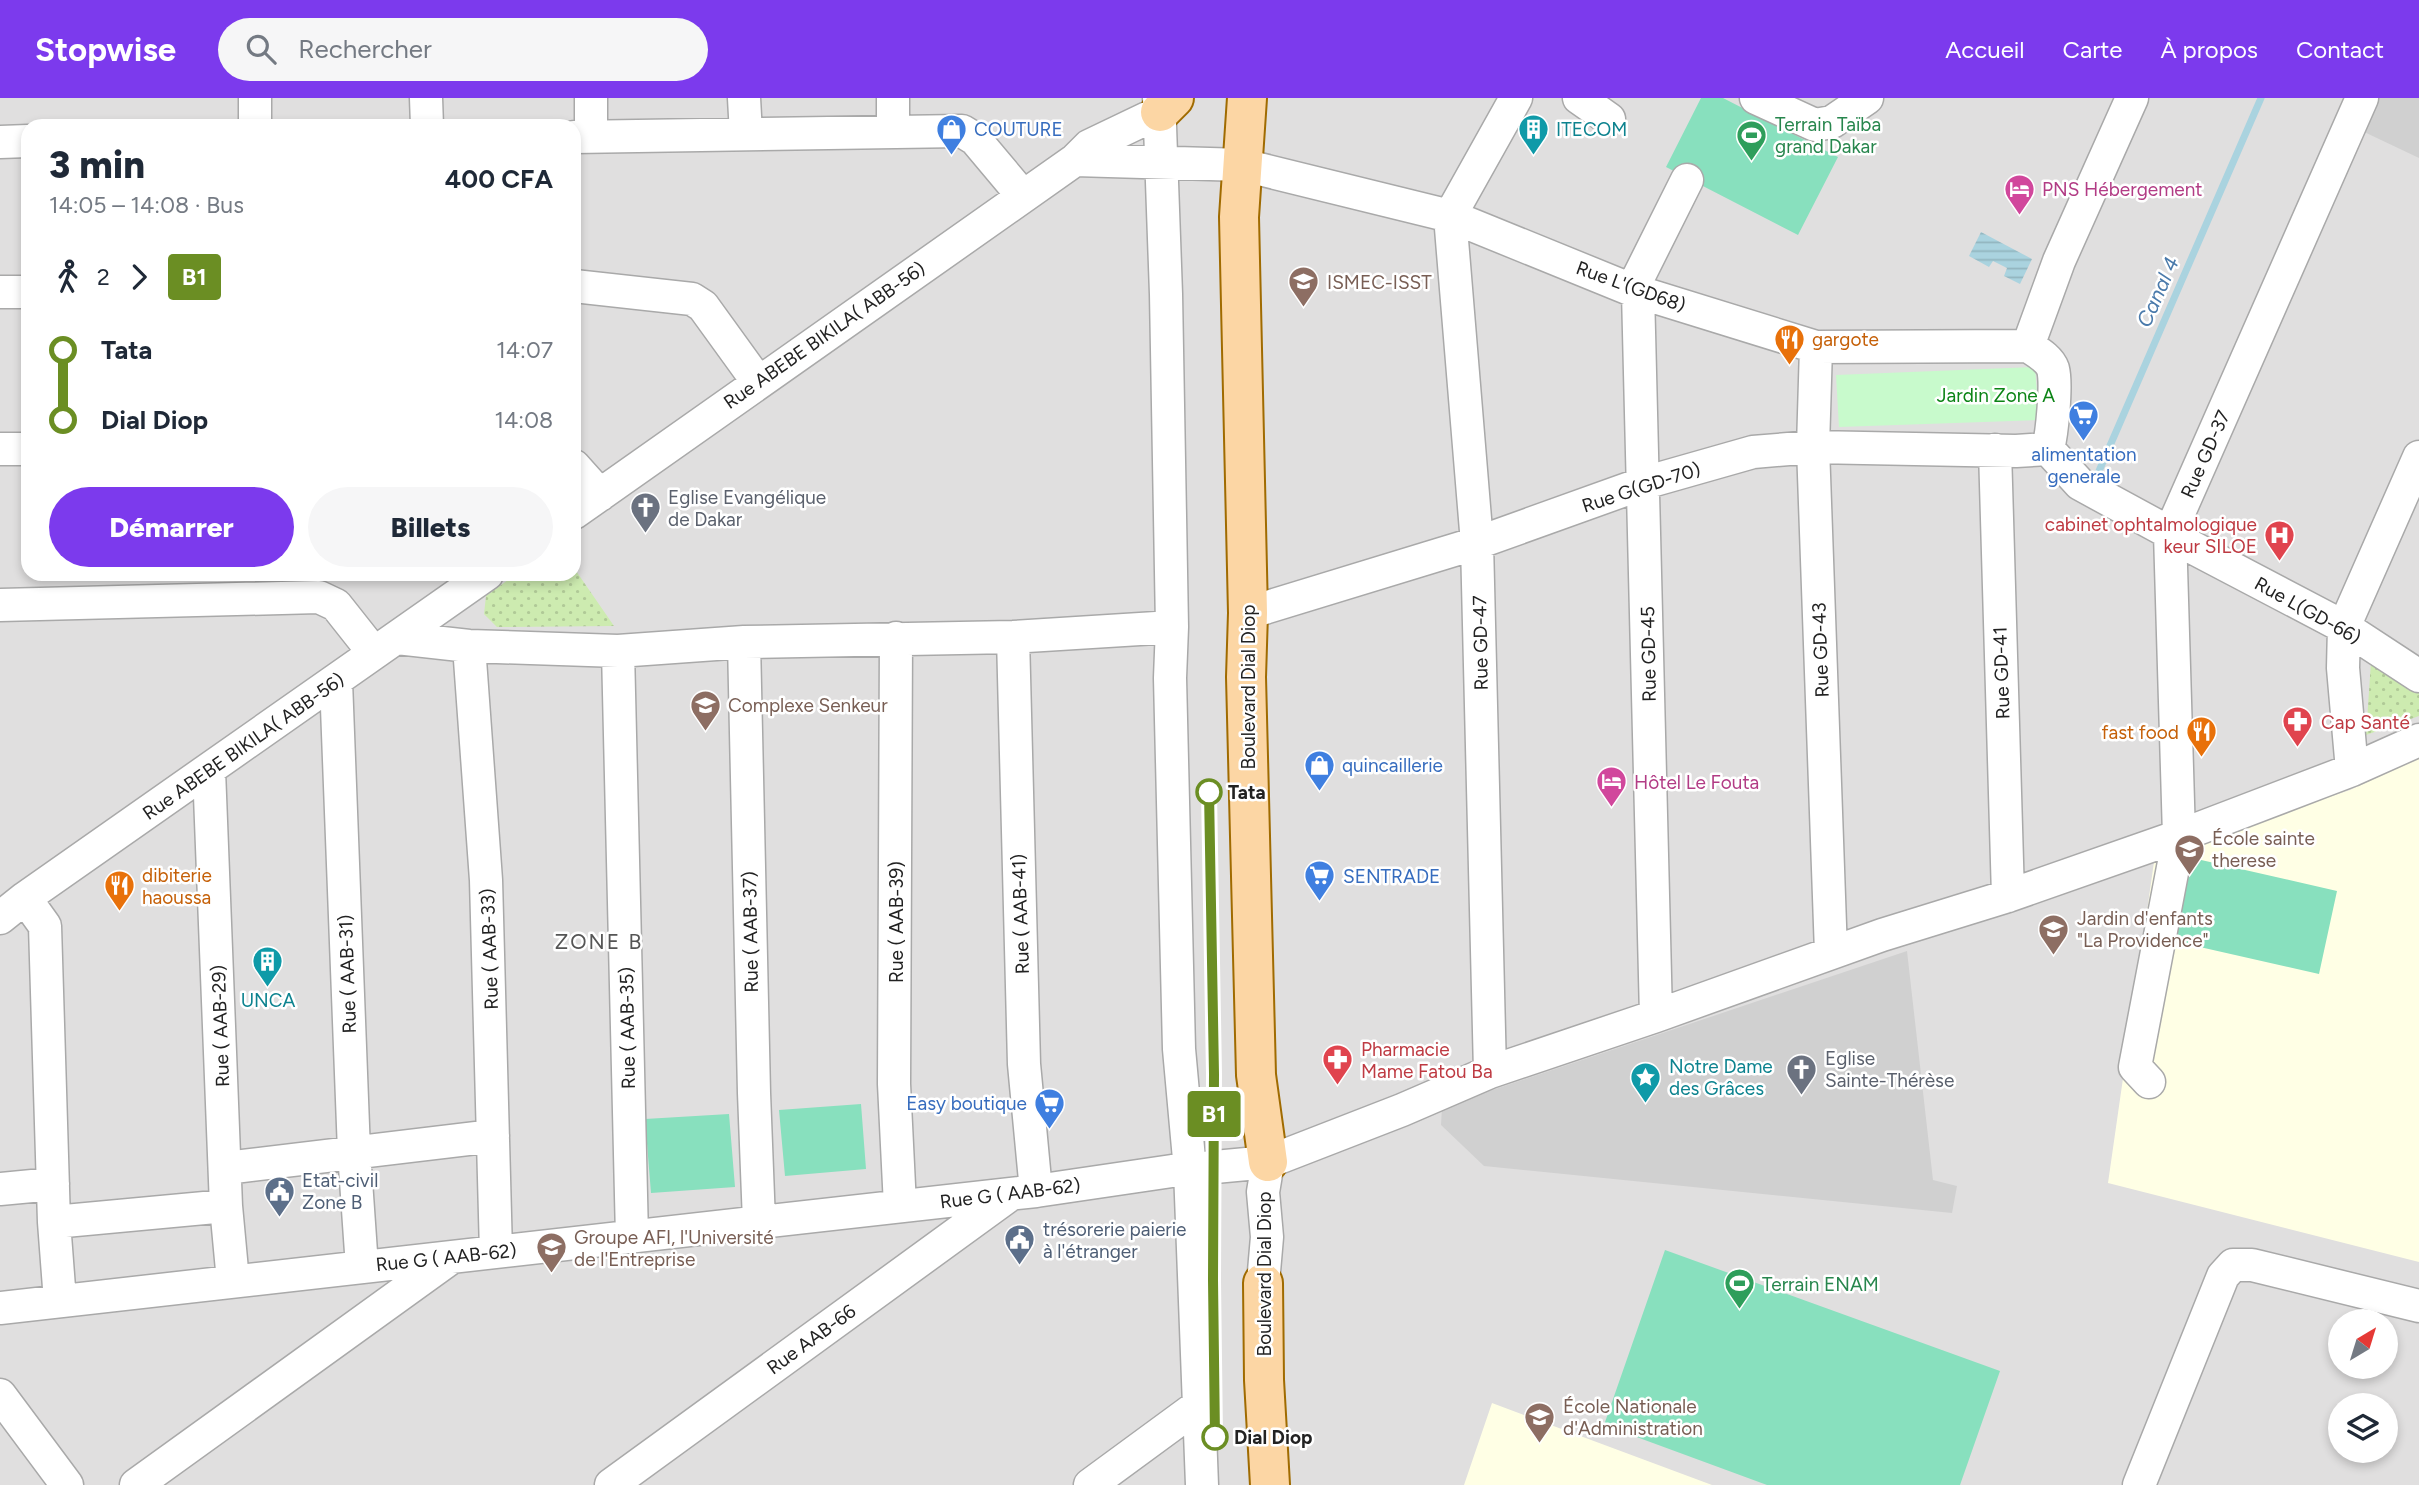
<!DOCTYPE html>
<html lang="fr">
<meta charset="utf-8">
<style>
body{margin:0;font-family:Figtree,sans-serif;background:#f6f6f7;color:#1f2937;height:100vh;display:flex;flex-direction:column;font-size:26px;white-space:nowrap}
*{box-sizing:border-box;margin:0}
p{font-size:23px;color:#747a83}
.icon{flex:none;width:38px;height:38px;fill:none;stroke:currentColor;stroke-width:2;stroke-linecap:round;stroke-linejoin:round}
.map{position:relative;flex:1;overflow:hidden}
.sheet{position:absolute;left:21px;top:21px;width:560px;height:462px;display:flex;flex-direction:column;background:#fff;border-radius:21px;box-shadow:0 4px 10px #0003}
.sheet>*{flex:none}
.badge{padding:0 14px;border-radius:5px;font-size:24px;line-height:46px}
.needle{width:46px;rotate:38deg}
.controls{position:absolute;left:2328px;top:1211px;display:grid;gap:14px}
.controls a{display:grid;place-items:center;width:70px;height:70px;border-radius:50%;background:#fff;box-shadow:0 4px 10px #0003;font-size:35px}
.map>.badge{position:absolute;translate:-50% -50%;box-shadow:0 0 0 4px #fff}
.legs{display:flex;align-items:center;gap:10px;height:77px;padding:0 28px;font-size:23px}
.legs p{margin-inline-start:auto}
.summary{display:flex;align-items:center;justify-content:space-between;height:119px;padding:0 28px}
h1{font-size:38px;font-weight:800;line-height:52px}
.cta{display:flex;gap:14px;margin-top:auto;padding:14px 28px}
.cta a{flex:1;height:80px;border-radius:42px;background:#7c3aed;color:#fff;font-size:28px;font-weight:800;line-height:80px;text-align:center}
.cta a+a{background:#f6f6f7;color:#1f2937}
ul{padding:0 28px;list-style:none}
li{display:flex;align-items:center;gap:24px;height:70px;font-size:26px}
li i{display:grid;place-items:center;width:10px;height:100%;margin:0 9px;background:currentColor}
li i::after{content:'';width:18px;height:18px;margin:-9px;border:5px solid;border-radius:50%;background:#fff}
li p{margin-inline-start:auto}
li:first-child i{background:linear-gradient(#0000 50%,currentColor 0)}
li:last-child i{background:linear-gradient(currentColor 50%,#0000 0)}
header{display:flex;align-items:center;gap:42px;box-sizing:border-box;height:98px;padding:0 35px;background:#7c3aed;color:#fff}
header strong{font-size:33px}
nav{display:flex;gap:38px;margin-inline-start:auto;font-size:24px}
.search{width:490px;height:63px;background:#f6f6f7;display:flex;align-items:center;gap:18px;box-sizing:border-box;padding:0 24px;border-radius:38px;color:#747a83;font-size:26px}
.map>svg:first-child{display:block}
.residential{fill:#e0dfdf;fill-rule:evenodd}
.education{fill:#ffffe5}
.religious{fill:#d0d0d0}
.grass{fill:url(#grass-dots)}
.park{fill:#c8facc}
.pitch{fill:#88e0be}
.water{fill:url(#water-rules)}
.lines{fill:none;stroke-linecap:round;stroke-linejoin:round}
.stream{stroke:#aad3df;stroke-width:7}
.minor-casing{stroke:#a9a9a9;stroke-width:35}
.major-casing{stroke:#a06b00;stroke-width:42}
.minor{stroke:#fff;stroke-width:32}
.major{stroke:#fcd6a4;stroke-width:38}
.line-1-casing{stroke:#fff;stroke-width:16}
.line-1{stroke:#6b8e23;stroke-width:10}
.stop-1-dot{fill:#fff;stroke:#6b8e23;stroke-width:3.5}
.labels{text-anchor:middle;stroke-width:5;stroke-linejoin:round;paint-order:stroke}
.leisure-label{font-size:19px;fill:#27864d;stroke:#fff;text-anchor:start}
.shop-label{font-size:19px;fill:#366cbe;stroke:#fff;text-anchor:start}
.culture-label{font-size:19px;fill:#0d838f;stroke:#fff;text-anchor:start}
.hotel-label{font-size:19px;fill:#b23c85;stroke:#fff;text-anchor:start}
.education-label{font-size:19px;fill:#785e54;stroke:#fff;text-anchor:start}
.street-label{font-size:19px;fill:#222;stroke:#fff}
.food-label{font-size:19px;fill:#c56008;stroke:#fff;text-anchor:start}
.park-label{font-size:19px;fill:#0c8416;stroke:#fff}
.worship-label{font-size:19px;fill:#5b616d;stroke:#fff;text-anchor:start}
.health-label{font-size:19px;fill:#be3a42;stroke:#fff;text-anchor:start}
.stop-label{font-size:19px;font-weight:bold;fill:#222;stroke:#fff;text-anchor:start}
.service-label{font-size:19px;fill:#4e5e75;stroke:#fff;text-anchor:start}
.water-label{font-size:21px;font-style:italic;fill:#4a7aab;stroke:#fff}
.neighbourhood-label{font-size:21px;letter-spacing:2px;fill:#555;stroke:#fff}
</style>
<header>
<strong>Stopwise</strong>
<div class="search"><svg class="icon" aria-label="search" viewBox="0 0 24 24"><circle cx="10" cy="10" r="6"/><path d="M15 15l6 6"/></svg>Rechercher</div>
<nav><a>Accueil</a><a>Carte</a><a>À propos</a><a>Contact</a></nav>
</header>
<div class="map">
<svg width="2419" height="1387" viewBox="0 0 2419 1387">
<defs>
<pattern id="grass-dots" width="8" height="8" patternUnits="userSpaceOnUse" patternTransform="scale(1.75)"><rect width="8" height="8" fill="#cdebb0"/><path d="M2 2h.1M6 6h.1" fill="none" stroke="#b0c997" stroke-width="1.8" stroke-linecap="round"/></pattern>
<pattern id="water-rules" width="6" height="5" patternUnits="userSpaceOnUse" patternTransform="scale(1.75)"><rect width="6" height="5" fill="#aad3df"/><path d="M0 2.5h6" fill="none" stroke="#92b5bf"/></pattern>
</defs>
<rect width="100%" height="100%" fill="#f2efe9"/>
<!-- residential -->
<path class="residential" d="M0,0H2419V1387H0ZM28,28H574V476H28ZM2340,1223H2385V1269H2340ZM2340,1307H2385V1353H2340Z"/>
<!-- education -->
<path class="education" d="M2419,660V1164L2108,1085L2155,757L2350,692Z
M1492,1305L1712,1387H1464Z"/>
<!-- religious -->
<path class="religious" d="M2375,0H2419V60L2360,32Z
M1907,853L1933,1082L1957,1088L1952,1115L1484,1068L1441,1027L1442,1009Z"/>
<!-- grass -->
<path class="grass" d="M574,470L614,528L497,529L484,516L486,498L516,476H574Z
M2371,564L2419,589V618L2366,637Z"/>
<!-- park -->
<path class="park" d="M2035,269L2039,322L1839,329L1836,277Z"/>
<!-- pitch -->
<path class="pitch" d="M1701,0H1723L1838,59L1798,137L1666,69Z
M2188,759L2337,793L2319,876L2169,842Z
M861,1006L866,1071L785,1078L779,1012Z
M729,1016L735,1089L651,1095L645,1021Z
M1665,1152L2000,1273L1960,1387H1767L1604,1327Z"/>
<!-- water -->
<path class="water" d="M1981,134L2032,161L2020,186L2004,178L2007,170L1993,163L1989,169L1969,158Z"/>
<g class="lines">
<!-- stream -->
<path class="stream" d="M2096,385L2099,373L2261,0"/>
<defs>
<path id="minor" d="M255,0V28
M426,0L427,28
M744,0L746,36
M893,0V33
M1159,0L1166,196L1172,529L1170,580L1179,951L1190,1072L1202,1387
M1579,0L1609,21
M1756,0L1815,27L1832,24L1867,0
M591,38V0
M574,39L962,33L975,41L1022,97
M0,44L28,43
M1075,62L1243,67L1450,118L1632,192L1816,249L2028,248
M574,188L692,201L703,208L758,284
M1632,192L1687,82
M0,194H28
M1638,194L1656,918
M2028,248C2037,254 2049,260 2053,271C2057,286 2052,336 2048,351L2080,386L2170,435L2184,445L2344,529L2419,578
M2028,248L2059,163L2132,0
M1816,249L1813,349L1831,855
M0,351H28
M1995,352L2008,798
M574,368L600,397
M574,415L1075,62L1089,48L1160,14
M0,507L319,499L336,507L374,555
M1248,515L1477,445L1644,385L1753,354L1813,349L2016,353L2048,351
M1013,539L1024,966L1036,1093
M397,540L469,548L618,553L744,544L1013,539L1172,529
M896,540L894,986L900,1108
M744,544L754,995L759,1124
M469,548L486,782L496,1154
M618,553L632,1139
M336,583L354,1054L362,1169
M209,672L226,1108L233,1183
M2352,672L2343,570L2344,529L2419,359
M25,800L45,828L54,1124L60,1203
M0,820L25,800L487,476
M1490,974L1477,445L1450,118L1516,0
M2149,984L2135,969L2179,738L2170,435L2362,0
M226,1070L493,1038
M0,1091L53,1086
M54,1124L226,1108
M1263,1185L1267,1139L1263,1094L1268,1064
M0,1210L1036,1093L1172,1073L1268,1064L1402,1012L1490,974L1656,918L1882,837L2008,798L2179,738L2352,672L2419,642
M0,1297L67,1387
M136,1387L452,1159
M611,1387L1011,1096
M1090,1387L1199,1307
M2139,1387L2223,1178L2233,1167H2252L2419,1208"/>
<path id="major" d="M1247,0L1239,119L1248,515L1246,579L1256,977L1268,1064
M1160,14L1174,0
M1263,1185L1264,1282L1270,1387"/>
</defs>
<!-- minor casing -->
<use href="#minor" class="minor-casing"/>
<!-- major casing -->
<use href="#major" class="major-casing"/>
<!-- minor -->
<use href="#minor" class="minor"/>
<!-- major -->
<use href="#major" class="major"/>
</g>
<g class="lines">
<defs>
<path id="line-1" d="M1209,694L1214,976L1213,1182L1215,1339"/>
</defs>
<!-- line-1 casing -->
<use href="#line-1" class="line-1-casing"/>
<!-- line-1 -->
<use href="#line-1" class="line-1"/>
</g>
<!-- icons -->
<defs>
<symbol id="shop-pin" viewBox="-11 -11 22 30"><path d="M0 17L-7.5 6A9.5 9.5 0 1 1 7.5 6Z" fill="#3f7fe0" stroke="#fff"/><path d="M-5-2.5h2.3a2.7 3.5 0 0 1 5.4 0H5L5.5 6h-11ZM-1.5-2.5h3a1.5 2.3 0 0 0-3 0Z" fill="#fff"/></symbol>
<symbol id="building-pin" viewBox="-11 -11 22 30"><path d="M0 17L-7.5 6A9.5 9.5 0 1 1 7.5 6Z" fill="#0f9aa8" stroke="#fff"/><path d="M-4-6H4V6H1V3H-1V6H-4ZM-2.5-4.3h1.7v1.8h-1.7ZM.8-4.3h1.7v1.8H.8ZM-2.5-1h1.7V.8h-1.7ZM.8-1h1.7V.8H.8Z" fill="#fff"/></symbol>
<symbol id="stadium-pin" viewBox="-11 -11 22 30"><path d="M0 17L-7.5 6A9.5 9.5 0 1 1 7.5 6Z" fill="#2e9e5b" stroke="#fff"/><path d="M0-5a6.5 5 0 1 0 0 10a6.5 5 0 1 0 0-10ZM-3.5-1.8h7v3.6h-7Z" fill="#fff"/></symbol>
<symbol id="hotel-pin" viewBox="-11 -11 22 30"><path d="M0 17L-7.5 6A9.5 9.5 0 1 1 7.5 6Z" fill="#d1479c" stroke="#fff"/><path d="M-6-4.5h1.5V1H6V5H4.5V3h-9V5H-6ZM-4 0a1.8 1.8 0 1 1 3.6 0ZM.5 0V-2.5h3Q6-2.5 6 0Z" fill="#fff"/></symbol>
<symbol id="university-pin" viewBox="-11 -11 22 30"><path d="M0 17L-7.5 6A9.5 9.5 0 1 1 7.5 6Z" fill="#8d6e63" stroke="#fff"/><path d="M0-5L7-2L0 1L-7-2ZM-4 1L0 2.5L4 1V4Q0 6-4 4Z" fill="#fff"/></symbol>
<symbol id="restaurant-pin" viewBox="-11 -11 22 30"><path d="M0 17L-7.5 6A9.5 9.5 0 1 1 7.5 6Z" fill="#e8710a" stroke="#fff"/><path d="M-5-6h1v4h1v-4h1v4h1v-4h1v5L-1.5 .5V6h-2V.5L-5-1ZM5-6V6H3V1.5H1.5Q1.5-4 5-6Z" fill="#fff"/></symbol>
<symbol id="supermarket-pin" viewBox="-11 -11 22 30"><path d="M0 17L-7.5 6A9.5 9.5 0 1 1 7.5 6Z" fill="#3f7fe0" stroke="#fff"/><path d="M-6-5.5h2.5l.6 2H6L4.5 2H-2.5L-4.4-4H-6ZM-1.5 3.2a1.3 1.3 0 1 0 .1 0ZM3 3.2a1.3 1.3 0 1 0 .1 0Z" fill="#fff"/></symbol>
<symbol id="church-pin" viewBox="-11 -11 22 30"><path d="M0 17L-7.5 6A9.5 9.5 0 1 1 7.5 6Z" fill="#6b7280" stroke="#fff"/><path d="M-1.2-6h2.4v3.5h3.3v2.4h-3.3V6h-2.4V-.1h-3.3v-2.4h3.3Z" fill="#fff"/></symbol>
<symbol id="hospital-pin" viewBox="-11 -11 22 30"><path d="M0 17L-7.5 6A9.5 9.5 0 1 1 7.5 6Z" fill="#e0444e" stroke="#fff"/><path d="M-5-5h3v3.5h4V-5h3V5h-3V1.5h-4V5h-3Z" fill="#fff"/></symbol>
<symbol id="school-pin" viewBox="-11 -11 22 30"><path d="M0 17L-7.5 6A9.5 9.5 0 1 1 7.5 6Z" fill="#8d6e63" stroke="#fff"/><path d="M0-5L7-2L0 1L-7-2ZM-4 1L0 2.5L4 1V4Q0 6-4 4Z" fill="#fff"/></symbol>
<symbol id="pharmacy-pin" viewBox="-11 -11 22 30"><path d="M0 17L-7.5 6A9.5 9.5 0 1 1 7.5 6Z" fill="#e0444e" stroke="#fff"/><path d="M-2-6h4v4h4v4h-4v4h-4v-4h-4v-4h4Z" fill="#fff"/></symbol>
<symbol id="sight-pin" viewBox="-11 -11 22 30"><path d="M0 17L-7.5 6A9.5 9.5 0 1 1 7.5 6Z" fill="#0f9aa8" stroke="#fff"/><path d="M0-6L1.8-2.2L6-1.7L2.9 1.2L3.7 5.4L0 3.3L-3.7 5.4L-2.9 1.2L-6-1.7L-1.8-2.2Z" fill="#fff"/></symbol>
<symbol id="civic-pin" viewBox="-11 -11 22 30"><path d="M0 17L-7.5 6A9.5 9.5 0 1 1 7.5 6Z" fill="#5c6f8a" stroke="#fff"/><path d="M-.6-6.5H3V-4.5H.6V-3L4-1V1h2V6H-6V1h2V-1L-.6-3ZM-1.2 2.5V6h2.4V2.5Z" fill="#fff"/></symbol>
</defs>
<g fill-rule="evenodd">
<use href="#shop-pin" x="934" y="14" width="35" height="47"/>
<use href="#building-pin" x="1516" y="14" width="35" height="47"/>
<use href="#stadium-pin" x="1734" y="20" width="35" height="47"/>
<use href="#hotel-pin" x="2002" y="74" width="35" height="47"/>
<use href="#university-pin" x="1286" y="166" width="35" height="47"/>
<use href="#restaurant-pin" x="1772" y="224" width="35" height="47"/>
<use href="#supermarket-pin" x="2066" y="300" width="35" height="47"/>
<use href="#church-pin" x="628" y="392" width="35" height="47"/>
<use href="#hospital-pin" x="2262" y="420" width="35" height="47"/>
<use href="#school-pin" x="688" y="590" width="35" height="47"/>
<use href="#pharmacy-pin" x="2280" y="606" width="35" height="47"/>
<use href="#restaurant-pin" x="2184" y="616" width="35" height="47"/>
<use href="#shop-pin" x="1302" y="650" width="35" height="47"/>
<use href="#hotel-pin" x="1594" y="666" width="35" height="47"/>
<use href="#school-pin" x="2172" y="734" width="35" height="47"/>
<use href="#supermarket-pin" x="1302" y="760" width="35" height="47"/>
<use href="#restaurant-pin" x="102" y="770" width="35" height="47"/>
<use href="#school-pin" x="2036" y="814" width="35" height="47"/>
<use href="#building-pin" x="250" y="846" width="35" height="47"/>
<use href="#pharmacy-pin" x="1320" y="944" width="35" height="47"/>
<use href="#church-pin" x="1784" y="954" width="35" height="47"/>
<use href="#sight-pin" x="1628" y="962" width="35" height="47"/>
<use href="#supermarket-pin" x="1032" y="988" width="35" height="47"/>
<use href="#civic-pin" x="262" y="1076" width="35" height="47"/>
<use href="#civic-pin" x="1002" y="1124" width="35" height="47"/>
<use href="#university-pin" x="534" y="1132" width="35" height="47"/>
<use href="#stadium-pin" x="1722" y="1168" width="35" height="47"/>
<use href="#university-pin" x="1522" y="1302" width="35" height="47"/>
</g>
<!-- markers -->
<g class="stop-1-dot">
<circle cx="1209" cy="694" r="12"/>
<circle cx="1215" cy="1339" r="12"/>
</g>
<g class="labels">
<!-- leisure labels -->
<g class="leisure-label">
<text x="1775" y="33">Terrain Taïba<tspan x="1775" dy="22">grand Dakar</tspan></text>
<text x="1762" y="1193">Terrain ENAM</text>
</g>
<!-- shop labels -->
<g class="shop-label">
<text x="974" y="38">COUTURE</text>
<text x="2084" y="363" text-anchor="middle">alimentation<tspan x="2084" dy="22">generale</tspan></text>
<text x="1342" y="674">quincaillerie</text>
<text x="1343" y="785">SENTRADE</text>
<text x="1027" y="1012" text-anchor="end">Easy boutique</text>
</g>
<!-- culture labels -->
<g class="culture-label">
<text x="1556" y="38">ITECOM</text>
<text x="268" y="909" text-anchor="middle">UNCA</text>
<text x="1669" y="975">Notre Dame<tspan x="1669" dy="22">des Grâces</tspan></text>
</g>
<!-- hotel labels -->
<g class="hotel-label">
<text x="2042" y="98">PNS Hébergement</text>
<text x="1634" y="691">Hôtel Le Fouta</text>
</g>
<!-- education labels -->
<g class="education-label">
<text x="1327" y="191">ISMEC-ISST</text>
<text x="728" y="614">Complexe Senkeur</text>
<text x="2212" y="747">École sainte<tspan x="2212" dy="22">therese</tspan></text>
<text x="2077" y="827">Jardin d'enfants<tspan x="2077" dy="22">"La Providence"</tspan></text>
<text x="574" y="1146">Groupe AFI, l'Université<tspan x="574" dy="22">de l'Entreprise</tspan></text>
<text x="1563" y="1315">École Nationale<tspan x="1563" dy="22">d'Administration</tspan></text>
</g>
<!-- street labels -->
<g class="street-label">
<text transform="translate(1631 188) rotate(20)" y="7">Rue L'(GD68)</text>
<text transform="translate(824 237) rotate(-35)" y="7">Rue ABEBE BIKILA( ABB-56)</text>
<text transform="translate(2205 356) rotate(-66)" y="7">Rue GD-37</text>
<text transform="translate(1641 389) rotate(-18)" y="7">Rue G(GD-70)</text>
<text transform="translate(2308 512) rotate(29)" y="7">Rue L(GD-66)</text>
<text transform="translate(1480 545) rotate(-91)" y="7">Rue GD-47</text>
<text transform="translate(1820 552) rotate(-92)" y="7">Rue GD-43</text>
<text transform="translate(1648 556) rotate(-91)" y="7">Rue GD-45</text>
<text transform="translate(2001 575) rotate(-92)" y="7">Rue GD-41</text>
<text transform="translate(1248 589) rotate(-90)" y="7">Boulevard Dial Diop</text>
<text transform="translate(243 648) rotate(-35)" y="7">Rue ABEBE BIKILA( ABB-56)</text>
<text transform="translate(1020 816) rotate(-92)" y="7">Rue ( AAB-41)</text>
<text transform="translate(896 824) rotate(-90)" y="7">Rue ( AAB-39)</text>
<text transform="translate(750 834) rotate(-91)" y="7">Rue ( AAB-37)</text>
<text transform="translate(489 851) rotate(-92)" y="7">Rue ( AAB-33)</text>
<text transform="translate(347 876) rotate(-92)" y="7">Rue ( AAB-31)</text>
<text transform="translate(220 928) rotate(-92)" y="7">Rue ( AAB-29)</text>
<text transform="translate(627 930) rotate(-91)" y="7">Rue ( AAB-35)</text>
<text transform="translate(1010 1095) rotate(-7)" y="7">Rue G ( AAB-62)</text>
<text transform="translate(446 1159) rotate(-6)" y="7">Rue G ( AAB-62)</text>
<text transform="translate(1264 1176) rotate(-90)" y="7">Boulevard Dial Diop</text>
<text transform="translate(811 1241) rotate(-36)" y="7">Rue AAB-66</text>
</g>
<!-- food labels -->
<g class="food-label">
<text x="1812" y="248">gargote</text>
<text x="2179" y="641" text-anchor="end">fast food</text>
<text x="142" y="784">dibiterie<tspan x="142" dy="22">haoussa</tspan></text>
</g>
<!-- park labels -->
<g class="park-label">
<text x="1996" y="304">Jardin Zone A</text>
</g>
<!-- worship labels -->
<g class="worship-label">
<text x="668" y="406">Eglise Evangélique<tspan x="668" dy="22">de Dakar</tspan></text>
<text x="1825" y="967">Eglise<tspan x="1825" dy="22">Sainte-Thérèse</tspan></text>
</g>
<!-- health labels -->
<g class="health-label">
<text x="2257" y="433" text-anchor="end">cabinet ophtalmologique<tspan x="2257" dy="22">keur SILOE</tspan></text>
<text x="2321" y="631">Cap Santé</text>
<text x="1361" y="958">Pharmacie<tspan x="1361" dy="22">Mame Fatou Ba</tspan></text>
</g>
<!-- stop labels -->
<g class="stop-label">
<text x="1228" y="701">Tata</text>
<text x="1234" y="1346">Dial Diop</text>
</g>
<!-- service labels -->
<g class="service-label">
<text x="302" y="1089">Etat-civil<tspan x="302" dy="22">Zone B</tspan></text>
<text x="1043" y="1138">trésorerie paierie<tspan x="1043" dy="22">à l'étranger</tspan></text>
</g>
<!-- water labels -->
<g class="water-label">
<text transform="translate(2158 194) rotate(-66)" y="7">Canal 4</text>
</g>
<!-- neighbourhood labels -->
<g class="neighbourhood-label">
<text x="599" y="851">ZONE B</text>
</g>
</g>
</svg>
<div class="controls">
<a><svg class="needle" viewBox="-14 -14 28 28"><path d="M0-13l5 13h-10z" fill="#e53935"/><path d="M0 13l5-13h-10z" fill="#747a83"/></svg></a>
<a><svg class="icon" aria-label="layers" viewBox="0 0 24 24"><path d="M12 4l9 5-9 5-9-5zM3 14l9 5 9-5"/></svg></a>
</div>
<b class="badge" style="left:1214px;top:1016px;background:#6b8e23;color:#fff">B1</b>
<section class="sheet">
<div class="summary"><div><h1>3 min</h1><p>14:05 – 14:08 · Bus</p></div><b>400 CFA</b></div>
<div class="legs"><svg class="icon" aria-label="walk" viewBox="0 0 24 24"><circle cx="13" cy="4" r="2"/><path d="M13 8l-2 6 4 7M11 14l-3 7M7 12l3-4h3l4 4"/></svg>2<svg class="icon" aria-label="forward" viewBox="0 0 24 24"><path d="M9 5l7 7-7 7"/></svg><b class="badge" style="background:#6b8e23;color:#fff">B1</b></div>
<ul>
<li><i style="color:#6b8e23"></i><b>Tata</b><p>14:07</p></li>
<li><i style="color:#6b8e23"></i><b>Dial Diop</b><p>14:08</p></li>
</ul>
<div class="cta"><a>Démarrer</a><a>Billets</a></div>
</section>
</div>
